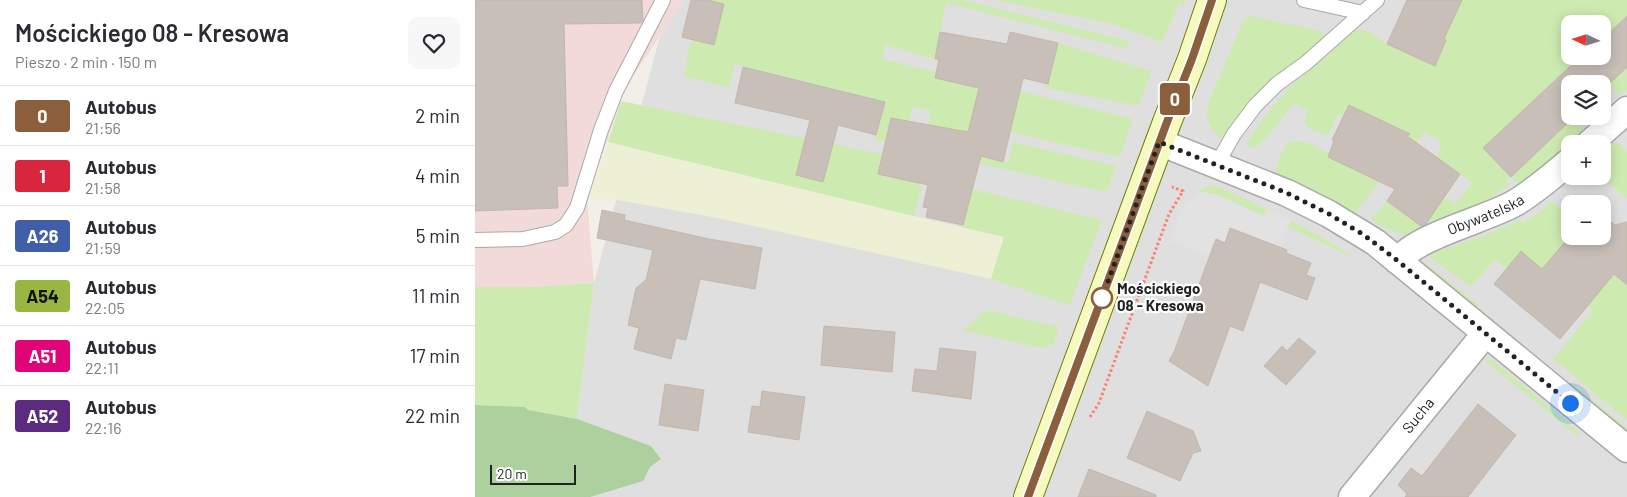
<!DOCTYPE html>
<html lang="pl">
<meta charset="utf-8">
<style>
body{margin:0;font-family:Barlow,sans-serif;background:#f7f7f7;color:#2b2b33;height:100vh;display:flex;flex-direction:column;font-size:19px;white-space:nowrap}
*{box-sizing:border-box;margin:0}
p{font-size:16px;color:#7c7c81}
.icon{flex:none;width:28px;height:28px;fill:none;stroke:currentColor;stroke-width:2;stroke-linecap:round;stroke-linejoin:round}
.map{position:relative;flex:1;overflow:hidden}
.drawer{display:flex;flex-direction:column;background:#fff;width:475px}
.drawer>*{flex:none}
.badge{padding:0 10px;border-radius:4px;font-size:18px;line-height:32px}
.needle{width:32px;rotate:274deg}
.controls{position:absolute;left:1086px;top:15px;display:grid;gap:10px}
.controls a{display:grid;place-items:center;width:50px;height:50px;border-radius:10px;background:#fff;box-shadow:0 2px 12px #0003;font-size:25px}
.scale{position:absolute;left:15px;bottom:12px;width:86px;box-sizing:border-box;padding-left:5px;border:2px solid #222;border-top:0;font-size:14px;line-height:18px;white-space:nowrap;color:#222;-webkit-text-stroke:4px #fff;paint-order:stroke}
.you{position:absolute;width:25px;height:25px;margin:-12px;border:4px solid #fff;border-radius:50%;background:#1a73e8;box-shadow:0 0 0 8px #1a73e833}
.map>.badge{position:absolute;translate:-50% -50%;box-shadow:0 0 0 2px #fff}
.round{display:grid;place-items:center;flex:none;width:52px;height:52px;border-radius:10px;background:#f7f7f7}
.head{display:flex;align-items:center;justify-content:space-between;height:85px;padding:0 15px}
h1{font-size:24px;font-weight:600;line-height:38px}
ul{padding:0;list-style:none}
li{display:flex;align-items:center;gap:15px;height:60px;padding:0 15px;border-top:1px solid #e1e1e2}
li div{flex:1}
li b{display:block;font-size:19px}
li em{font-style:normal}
li .badge{min-width:55px;font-weight:700;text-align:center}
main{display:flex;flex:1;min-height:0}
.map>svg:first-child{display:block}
.residential{fill:#e0dfdf;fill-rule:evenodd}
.commercial{fill:#f2dad9}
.farmland{fill:#eef0d5}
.grass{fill:#cdebb0}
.forest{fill:#add19e}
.parking{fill:#e2e2e2}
.building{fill:#c7bfb8;stroke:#c4b6ab}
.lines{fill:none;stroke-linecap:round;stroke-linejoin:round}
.lane-casing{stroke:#a9a9a9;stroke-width:16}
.street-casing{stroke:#a9a9a9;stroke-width:29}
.secondary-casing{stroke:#707d05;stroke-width:30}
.path{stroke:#fa8072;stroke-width:3;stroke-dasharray:2.5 2.5;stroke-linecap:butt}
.lane{stroke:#fff;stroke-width:14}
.street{stroke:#fff;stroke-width:26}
.secondary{stroke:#f7fabf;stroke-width:28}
.line-casing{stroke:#fff;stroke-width:11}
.line{stroke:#8b5e3c;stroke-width:8}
.walk{stroke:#222;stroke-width:5;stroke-dasharray:0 9}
.stop-dot{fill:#fff;stroke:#8b5e3c;stroke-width:2.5}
.labels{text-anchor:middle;stroke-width:4.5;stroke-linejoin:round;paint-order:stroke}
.street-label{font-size:15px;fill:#222;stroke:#fff}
.stop-label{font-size:15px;font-weight:bold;fill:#222;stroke:#fff;text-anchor:start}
</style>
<main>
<section class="drawer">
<div class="head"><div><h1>Mościckiego 08 - Kresowa</h1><p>Pieszo · 2 min · 150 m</p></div><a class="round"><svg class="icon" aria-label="heart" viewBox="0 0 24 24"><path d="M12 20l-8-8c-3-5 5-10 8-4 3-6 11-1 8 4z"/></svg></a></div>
<ul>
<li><span class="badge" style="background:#8b5e3c;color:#fff">0</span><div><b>Autobus</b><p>21:56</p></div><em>2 min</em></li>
<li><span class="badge" style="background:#d7263d;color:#fff">1</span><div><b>Autobus</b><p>21:58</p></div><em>4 min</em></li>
<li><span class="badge" style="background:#415eaa;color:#fff">A26</span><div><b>Autobus</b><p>21:59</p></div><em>5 min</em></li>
<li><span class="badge" style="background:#99b642;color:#111">A54</span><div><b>Autobus</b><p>22:05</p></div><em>11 min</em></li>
<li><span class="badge" style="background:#e10478;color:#fff">A51</span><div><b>Autobus</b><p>22:11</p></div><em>17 min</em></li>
<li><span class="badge" style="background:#5c2a7f;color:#fff">A52</span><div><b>Autobus</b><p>22:16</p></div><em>22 min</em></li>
</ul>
</section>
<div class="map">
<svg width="1152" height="497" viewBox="0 0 1152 497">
<rect width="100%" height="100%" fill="#f2efe9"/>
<!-- residential -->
<path class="residential" d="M209,0H1152V497H0V405L50,407L53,410L102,419L119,283L185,36ZM1095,24H1128V56H1095ZM1095,84H1128V116H1095ZM1095,144H1128V176H1095ZM1095,204H1128V236H1095Z"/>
<!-- commercial -->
<path class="commercial" d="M0,0H209L150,88L112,199L119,283L56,287H0Z"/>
<!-- farmland -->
<path class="farmland" d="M133,142L439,216L529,237L516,279L243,218L142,200L112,199Z"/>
<!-- grass -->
<path class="grass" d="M233,0H488L654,41L655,44L650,48L471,3L460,59L410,45L408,59L461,72L460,78L489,84L510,86L494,153L533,163L538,142L641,166L633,190L627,191L448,151L456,110L437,107L429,147L400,140L410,102L260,64L254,88L209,76L216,39L239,44L249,4Z
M519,0H711L709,5L704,4L687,42L634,23Z
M987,0H1152V16L1138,29L1128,36V24H1095V56H1106L1008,148L1036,177L1098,118L1110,131L1044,186L1036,177L1031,181L1035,185L1017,196L1020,201C998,210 948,238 926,234C915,232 904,225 895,219L912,201L948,228L969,198L980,204L997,183L961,156L968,143L949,132L941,143L937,140L878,216L799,177C802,168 805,154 810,146C820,132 843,148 854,153L853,157L883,171L893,157L909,122L874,105L868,117L863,114L853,135L833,128L829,122L832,110L819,103L794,135L780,148L770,145L793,112L813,89L872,36L883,30H891L912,44L960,65L971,40L958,34Z
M776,16L846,31L850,35L848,42L843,46L795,81L746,139C733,125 730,123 733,104L769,19Z
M583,43L677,71L663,106L571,88Z
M1152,67V90L1145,96L1134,84Z
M545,91L658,119L645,157L535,132Z
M146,101L408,154L438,182L447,186L439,216L133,142Z
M1138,143L1145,145L1152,152V199L1125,176H1128V152Z
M737,185L744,187L792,209L788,216C771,208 740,190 722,193L728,188Z
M497,189L627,220L595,305L516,279L529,237L487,227Z
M1077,202L1095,217L1094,238L1152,285V420L1078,359L1118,311L1046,251L1032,269L1020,260L995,287L952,255L1013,234L1044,220L1049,223Z
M816,220L862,246L882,260L813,227Z
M943,257L1004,305L998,310L940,262Z
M119,283L102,419L53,410L50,407L0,405V287H56Z
M514,311L578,325L583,329L579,344L567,348L486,330L498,323L508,312Z
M1008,359L1018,360L1105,433L1102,436Z
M1097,382L1152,428V437L1093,387Z"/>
<!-- forest -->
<path class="forest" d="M0,405L50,407L53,410L102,419L176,446L186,459L175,467L168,481L115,497H0Z"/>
<!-- parking -->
<path class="parking" d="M728,192L739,194L788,216L792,209L816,220L803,246L756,228L750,243L741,240L734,257L695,241L706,212L711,204L722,193Z"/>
<!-- building -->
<path class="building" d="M0,0H167L168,20L166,23L89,24L93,186H82L83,208L0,211Z
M216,0H233L249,4L239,45L207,37Z
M932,0H987L969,39L971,40L960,66L912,44Z
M1152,16V67L1128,90V84H1095V116H1100L1036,177L1008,148L1106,56H1128V39Z
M465,32L532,44L535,32L583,43L573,84L548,78L528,162L506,156L488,225L451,217L453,208L448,207L453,185L403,174L416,118L493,132L504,88L460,78L464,59H460Z
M268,67L410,102L401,135L363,125L348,182L321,175L335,120L260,103Z
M874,105L935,134L932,136L985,174L951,224L946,226L912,201L920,189L853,157L859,141L857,140Z
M127,210L150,215L149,220L234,239L287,248L280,289L225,279L211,340L201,338L196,359L159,349L164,328L153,325L161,288L171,280L178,250L122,238Z
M1128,215L1140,225L1152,222V285L1139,274L1085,339L1019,284L1046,251L1067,269L1095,236H1128Z
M755,228L812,250L811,253L836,263L831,275L840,278L832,300L785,282L768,331L755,326L733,386L694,361L699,352L741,239L750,243Z
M349,326L420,332L417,372L346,365Z
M824,338L841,352L811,385L789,366L807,346L812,351Z
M465,348L501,352L496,399L437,391L440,369L462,371Z
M190,384L229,390L223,431L184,425Z
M287,391L330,397L324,440L273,432L277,406L285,407Z
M1003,404L1041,435L1027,453L993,497H930L932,494L923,485L936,468L947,476Z
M672,411L718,431L726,451L718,453L705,481L652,458Z
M614,469L681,495V497H603Z"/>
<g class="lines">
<defs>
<path id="lane" d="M829,0L888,13
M742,164L759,134L780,106L802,84L831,63L902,0
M0,240L48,239L80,232L91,225L102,208L126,130L141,91L188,0"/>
<g id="street">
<path d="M684,142L812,193L854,214L900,242L1152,449"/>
<path d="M1114,144L1152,110"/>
<path id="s1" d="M923,261C941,236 1010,220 1040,203C1060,191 1077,176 1095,161"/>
<path id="s2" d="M877,497L1010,334"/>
</g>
<path id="secondary" d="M553,497L692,122L717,59L737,0"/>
</defs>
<!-- lane casing -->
<use href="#lane" class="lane-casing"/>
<!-- street casing -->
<use href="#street" class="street-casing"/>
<!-- secondary casing -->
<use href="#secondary" class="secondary-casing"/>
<!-- path -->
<path class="path" d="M615,417L624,403L694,214L708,191L697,187"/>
<!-- lane -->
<use href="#lane" class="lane"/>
<!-- street -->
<use href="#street" class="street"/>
<!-- secondary -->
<use href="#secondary" class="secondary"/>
</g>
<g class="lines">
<defs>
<path id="line" d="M553,497L692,122L717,59L737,0"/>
</defs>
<!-- line casing -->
<use href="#line" class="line-casing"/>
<!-- line -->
<use href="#line" class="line"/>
<!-- walk -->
<path class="walk" d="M627,298L684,142L812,193L854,214L889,235L923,261L1095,403"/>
</g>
<!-- markers -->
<circle class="stop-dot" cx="627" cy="298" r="10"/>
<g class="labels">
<!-- street labels -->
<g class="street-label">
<text dy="5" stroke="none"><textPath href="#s1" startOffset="100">Obywatelska</textPath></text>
<text dy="5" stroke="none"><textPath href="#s2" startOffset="105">Sucha</textPath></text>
</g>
<!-- stop labels -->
<g class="stop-label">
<text x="642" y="294">Mościckiego<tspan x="642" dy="17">08 - Kresowa</tspan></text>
</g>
</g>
</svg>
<div class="controls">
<a><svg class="needle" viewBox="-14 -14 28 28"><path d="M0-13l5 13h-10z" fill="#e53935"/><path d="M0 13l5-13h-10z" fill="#7c7c81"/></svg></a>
<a><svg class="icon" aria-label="layers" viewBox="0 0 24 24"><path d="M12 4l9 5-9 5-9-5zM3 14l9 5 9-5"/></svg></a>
<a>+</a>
<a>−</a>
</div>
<div class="scale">20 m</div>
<div class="you" style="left:1095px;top:403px"></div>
<b class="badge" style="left:700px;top:99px;background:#8b5e3c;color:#fff">0</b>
</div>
</main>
